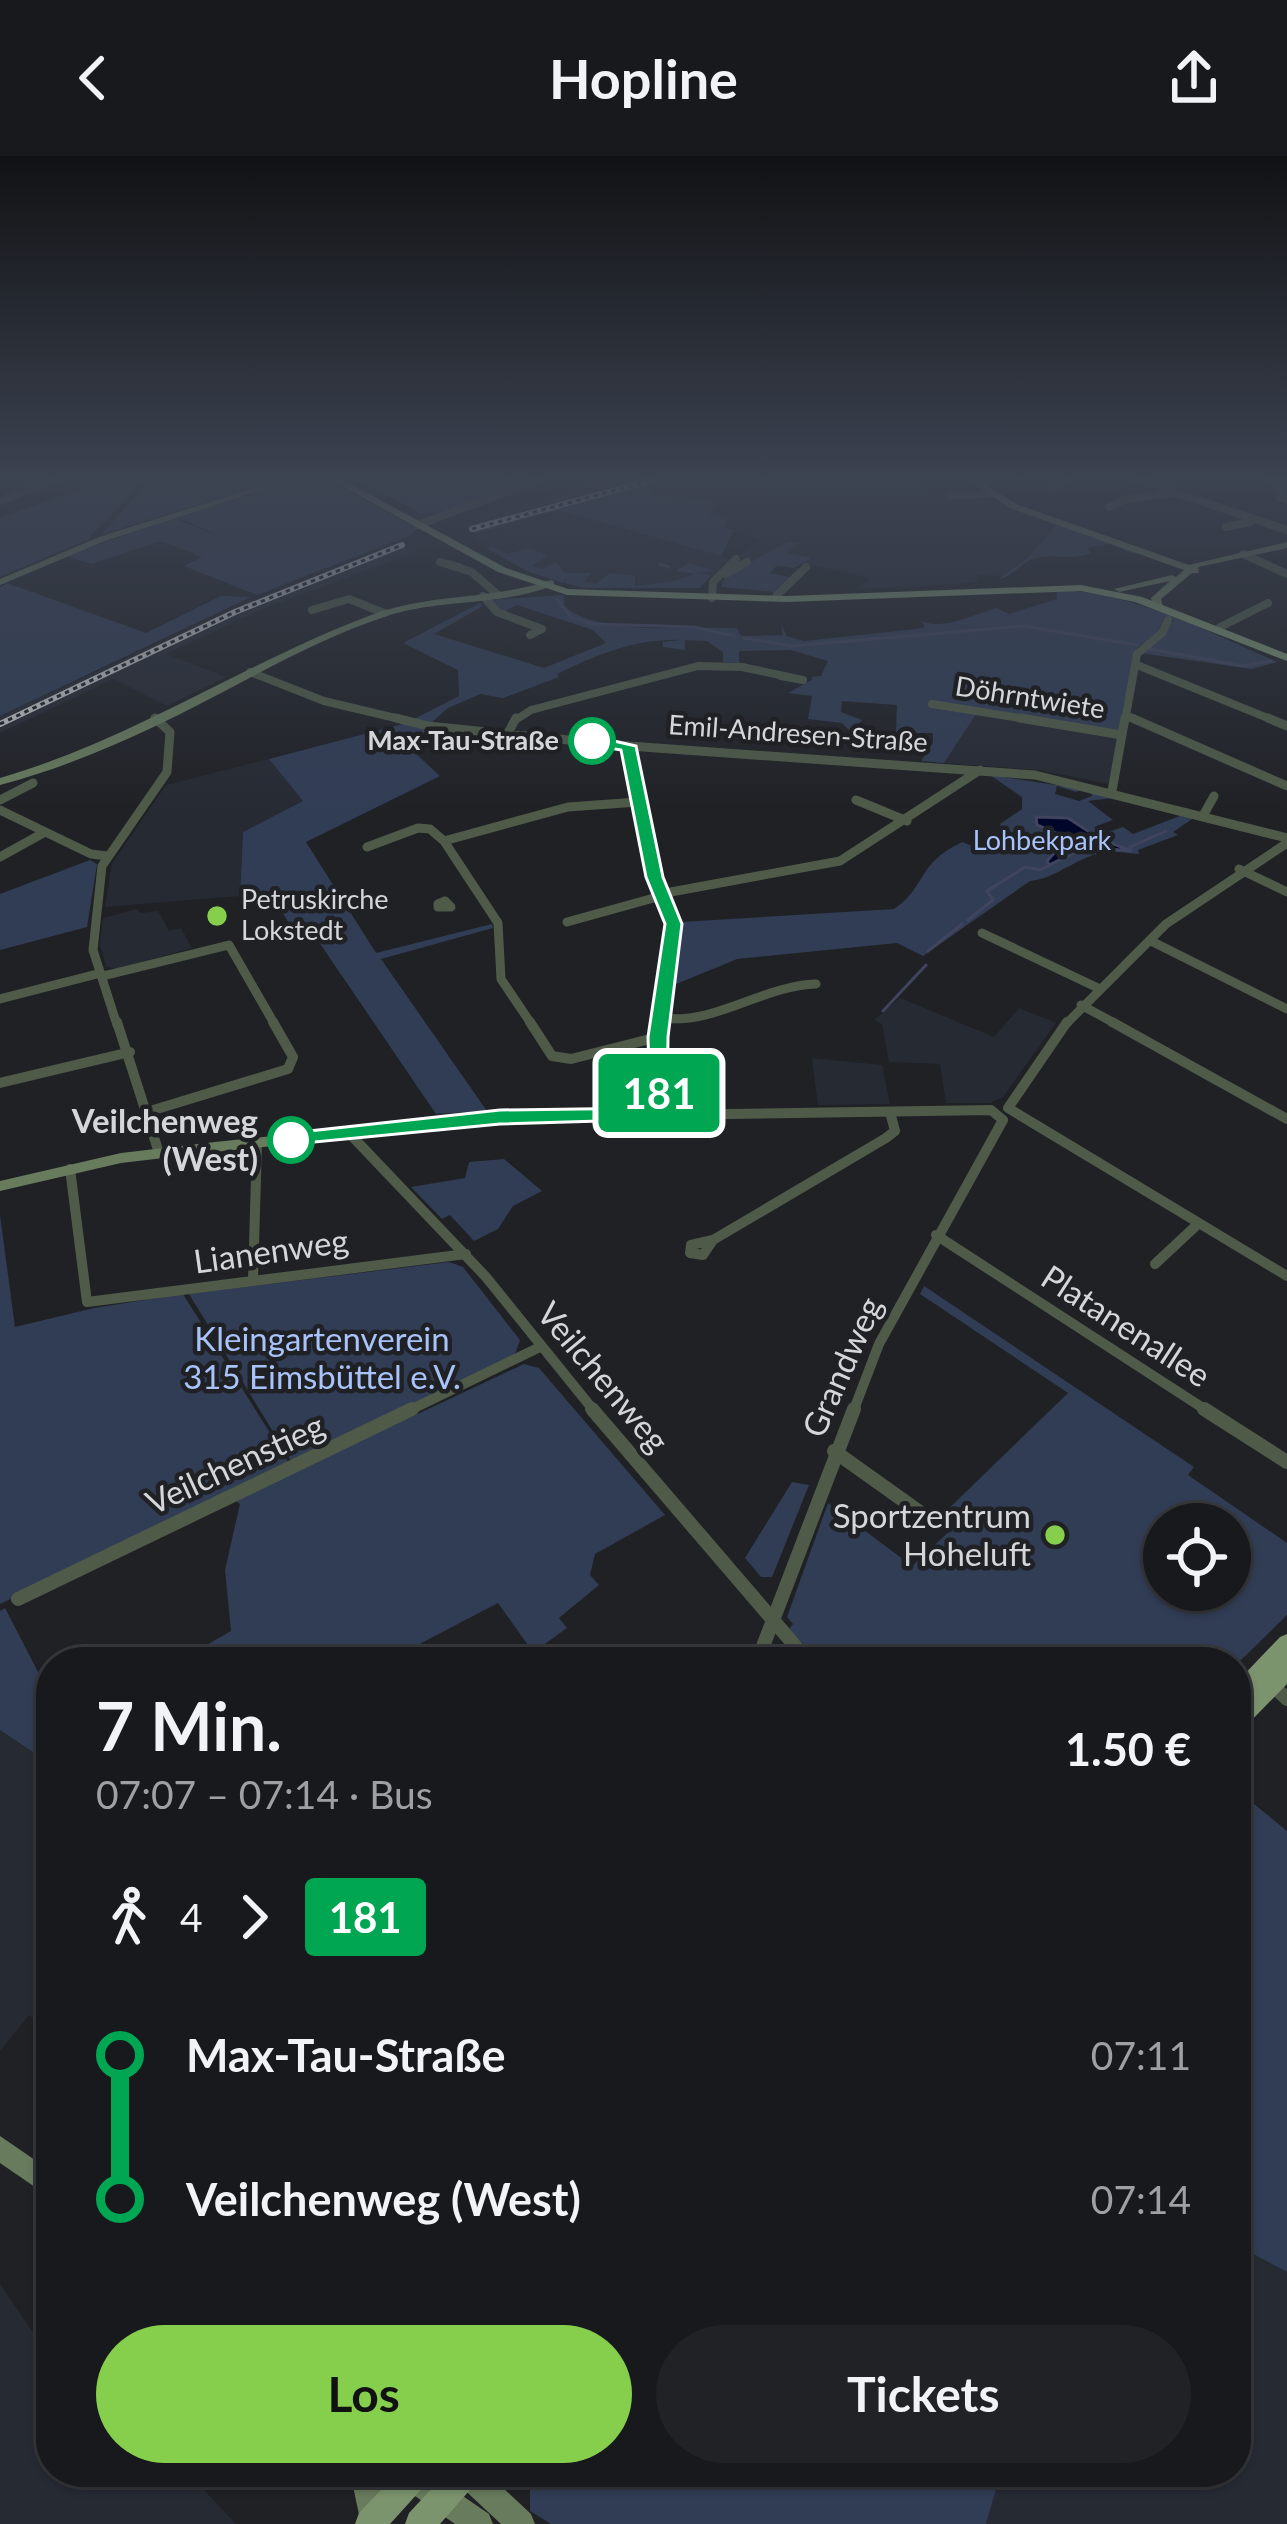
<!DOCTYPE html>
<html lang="de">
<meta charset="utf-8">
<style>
body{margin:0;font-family:Lato,sans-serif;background:#202225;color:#f1f3f6;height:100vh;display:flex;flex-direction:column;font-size:45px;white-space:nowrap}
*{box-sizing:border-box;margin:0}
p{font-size:39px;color:#9ea0a3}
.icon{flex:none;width:66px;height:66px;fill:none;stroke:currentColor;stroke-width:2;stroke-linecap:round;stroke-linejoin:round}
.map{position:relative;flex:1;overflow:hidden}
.panel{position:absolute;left:36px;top:1491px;width:1215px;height:840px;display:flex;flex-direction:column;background:#17191c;border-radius:48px;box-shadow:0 3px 9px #0004,0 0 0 3px #36383b}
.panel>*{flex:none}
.badge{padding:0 24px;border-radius:9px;font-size:42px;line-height:78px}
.controls{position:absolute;left:1143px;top:1347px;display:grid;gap:24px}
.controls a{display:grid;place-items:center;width:108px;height:108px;border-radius:50%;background:#17191c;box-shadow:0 3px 9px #0004,0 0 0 3px #36383b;font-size:60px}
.map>.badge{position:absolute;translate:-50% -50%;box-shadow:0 0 0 6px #fff}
.legs{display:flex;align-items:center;gap:18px;height:132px;padding:0 60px;font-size:39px}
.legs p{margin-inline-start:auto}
.overview{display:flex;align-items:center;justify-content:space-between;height:204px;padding:0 60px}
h1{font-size:66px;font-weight:700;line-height:90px}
.action{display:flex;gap:24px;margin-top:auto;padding:24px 60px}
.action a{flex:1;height:138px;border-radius:72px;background:#85cf4d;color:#111;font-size:48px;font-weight:700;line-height:138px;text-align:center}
.action a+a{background:#202225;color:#f1f3f6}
ul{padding:0 60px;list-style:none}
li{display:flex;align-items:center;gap:42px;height:144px;font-size:45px}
li i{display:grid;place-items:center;width:18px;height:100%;margin:0 15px;background:currentColor}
li i::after{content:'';width:30px;height:30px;margin:-15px;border:9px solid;border-radius:50%;background:#17191c}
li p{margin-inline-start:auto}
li:first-child i{background:linear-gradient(#0000 50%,currentColor 0)}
li:last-child i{background:linear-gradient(currentColor 50%,#0000 0)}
header{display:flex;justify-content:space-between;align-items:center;height:156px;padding:0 60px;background:#17191c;font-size:54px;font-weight:700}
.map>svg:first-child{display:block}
.built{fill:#262a33}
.green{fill:#313d55;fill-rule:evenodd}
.water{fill:#000629;stroke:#40445e;stroke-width:3}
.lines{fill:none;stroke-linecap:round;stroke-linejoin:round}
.stream{stroke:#40445e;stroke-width:3}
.street-far3{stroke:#4f5b48;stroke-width:8}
.street-far2{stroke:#4f5b48;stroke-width:9}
.street-far1{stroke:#4f5b48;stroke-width:10}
.street{stroke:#4f5b48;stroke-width:14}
.secondary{fill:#687b5d;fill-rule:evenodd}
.primary{fill:#7c946e;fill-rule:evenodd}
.rail-casing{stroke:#c1c3c6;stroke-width:6}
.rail{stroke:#1f2125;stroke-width:3;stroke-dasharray:4.5;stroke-linecap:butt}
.line-1{fill:#00a651;stroke:#fff;stroke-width:3}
.stop-1-dot{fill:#fff;stroke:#00a651;stroke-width:6}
.poi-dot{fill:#85cf4d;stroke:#1f2125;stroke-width:4.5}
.labels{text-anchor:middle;stroke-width:9;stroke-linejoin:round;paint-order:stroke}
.far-street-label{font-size:27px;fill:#d4d6d9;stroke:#1f2125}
.far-stop-label{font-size:27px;font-weight:bold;fill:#d4d6d9;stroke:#1f2125;text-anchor:end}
.far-park-label{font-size:27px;fill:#a8c3f9;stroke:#1f2125}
.far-poi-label{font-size:27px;fill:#d4d6d9;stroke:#1f2125;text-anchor:start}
.stop-label{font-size:33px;font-weight:bold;fill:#d4d6d9;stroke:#1f2125;text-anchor:end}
.street-label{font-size:33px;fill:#d4d6d9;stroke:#1f2125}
.park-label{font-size:33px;fill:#a8c3f9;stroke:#1f2125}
.poi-label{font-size:33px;fill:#d4d6d9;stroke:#1f2125;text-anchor:end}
</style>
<header><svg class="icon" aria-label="back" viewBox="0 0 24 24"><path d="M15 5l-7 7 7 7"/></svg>Hopline<svg class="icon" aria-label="share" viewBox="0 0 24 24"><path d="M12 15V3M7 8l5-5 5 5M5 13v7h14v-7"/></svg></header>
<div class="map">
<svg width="1287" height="2368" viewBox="0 0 1287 2368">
<rect width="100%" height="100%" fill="#1f2125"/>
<!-- built -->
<path class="built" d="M604,324H662L473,374L464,369L478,365L472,360L511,353Z
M673,324H909L926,337L965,338L966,342L993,345L1057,368L1028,402L1003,420L978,419L976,426L958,428L858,433L869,422L764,398L754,405L737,400L762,384L723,372L728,362L708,359L716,347L648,339L654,330Z
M558,354L730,403L700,432L582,430L529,416L473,381Z
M398,387L416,396L264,452L166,498L226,521L167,550L113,523L0,577V560L250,445Z
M977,557L1117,583L1109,628L1038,614L944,607Z
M269,603L304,645L243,676L240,740L105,751L112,707L166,629Z
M137,753L140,757L158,755L169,775L181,772L192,792L116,813L106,810L100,789L103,762Z
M900,842L994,881L1019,852L1056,867L1003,941L990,947H946L940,908L889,906L882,868L874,864Z
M812,902L882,909L890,948L818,949Z
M0,1574L51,1608V1875L29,1859L0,1895Z
M1236,2089L1287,2116V2368H986L1001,2316H1236Z
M0,2128L51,2203V2316H187L236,2368H0Z"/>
<!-- green -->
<path class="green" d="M108,324H144L87,384L0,421V362Z
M150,324H277L102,378Z
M300,324H327L417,372L411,379L257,439L184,410L202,401L161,385L91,408L67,400L174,362L234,387L178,361Z
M360,324L400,332L442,324H527L439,357H420Z
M662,324H673L654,330L649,339L717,345L709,359L728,361L724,372L734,374L721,400L558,354L475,378L473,374Z
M1057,368L1140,395L1134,398L1109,388L1087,391L1091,397C1071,405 1048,397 1032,403C1018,409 1014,421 998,423L1028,402Z
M788,386L799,387L787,397L812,402L794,412L777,409L770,417L789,421L774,436L721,431L725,420Z
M492,390L506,398L531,392L548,400L532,410L543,413L556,406L565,417H592L584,425L596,428L610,417L635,420V430L671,426L695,418L678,414L688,407L715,415L695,417L711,419L700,432H583L565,427L566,421L563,427L529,416L486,392Z
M7,427L146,477L221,440L251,441L0,560V431Z
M1056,433C1137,438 1205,474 1277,506L1252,513L1140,497L1174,464L1165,460L1157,477L1136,493L1119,574L934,547L977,557L944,607L921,605L933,587V577H896L897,549L842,545L841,556L862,564L851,576L842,567L808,563L812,540L788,537L813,523L810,521L821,520L828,505L791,494L739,495V507L723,506V496L707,485L685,484V494L663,491V486L683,484C636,482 599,498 557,518L559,521L503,542L480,538L448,552L431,567L414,563L459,540L458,514L403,487L480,447L483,450L434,478L544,512L606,487L593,474L517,449L501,457L487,444L564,439V450C600,481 689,470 737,472L741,480L783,479L781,468L787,480L804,485L916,473L925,471L922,465C943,475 974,458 997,452L1009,458L1057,443Z
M403,568L428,573L412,594L440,620L306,686L376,797L492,768L493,772L381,803L487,955L436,958L306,767L291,771L276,745L257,747L252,739L240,740L243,676L303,645L269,603Z
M990,619L1083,633L1076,636L1057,630L1055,638L1079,645L1092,640L1091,636L1120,641L1088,645L1113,664L1094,671L1103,678L1123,671L1133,678L1185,658L1195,661L1173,676L1178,679L1138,694L1139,698C1129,698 1118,695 1108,696C1080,698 1057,723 1030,725L923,800L897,787L737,803L674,829L681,766L894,753C927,731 915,709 962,686L982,694L1006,680L1000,668L1022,653V641Z
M90,704L97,708L87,771L0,794V738Z
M504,1003L542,1035L513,1050L498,1073L474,1085L450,1059L442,1063L411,1031L465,1022L469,1006Z
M0,1059L15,1171L94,1152L183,1138L290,1309L0,1448Z
M449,1106L463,1111L520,1184L514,1201L291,1305L189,1138Z
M924,1130L1194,1311L1188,1319L1287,1387V1459L1236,1509L820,1506L789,1473L793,1468L787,1461L828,1347L912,1410L954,1371L941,1360L1068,1237L920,1138ZM1164,1368H1230V1434H1164Z
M524,1208L539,1212L665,1359L595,1398L590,1419L599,1429L559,1462L567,1472L542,1490L530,1492L498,1447L385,1506H177L231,1475L225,1414L240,1348L235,1344Z
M792,1326L809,1329L772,1421H761L745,1402Z
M5,1452L51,1541V1608L0,1574V1455Z
M1236,1633L1287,1675V2116L1236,2089Z
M530,2316H1001L986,2368H551L530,2355Z"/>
<!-- water -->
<path class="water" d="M1036,661L1068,662L1100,683L1132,695L1086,691L1049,709L1047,705L1068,682L1037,669Z"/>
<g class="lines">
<!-- stream -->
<path class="stream" d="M660,408L669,411
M679,414L691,415
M557,443L571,461L592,468L694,471L734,480
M744,482L792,490L1023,470L1137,489
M1149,493L1243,510L1271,505
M1130,691L1166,675
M968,764L993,744L987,735L1025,711L1040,714L1050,709
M928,795L962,768
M883,855L926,809"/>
<!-- street-far3 -->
<path class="street-far3" d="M1138,324L1287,374
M1271,324L1283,336L1280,342L1287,344
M1053,331L1066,324
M949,339L990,338
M0,345L53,324
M1109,351L1123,344L1171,337
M418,369L538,324
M1226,371L1250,366
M1243,398L1287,418
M459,411L440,406L472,416L498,439
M726,418L747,406
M777,439L806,411
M483,440L497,456L542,473L530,479
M712,442L713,426L736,403
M312,454L349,443L384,457
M1220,471L1268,447
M1137,509L1275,565
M250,516L324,545L408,565
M932,548L1038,565
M1127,560L1139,565
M155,562L159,565
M514,565L531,554L698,510L742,511L803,524L781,520
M1125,565L1137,498L1162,477L1168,464"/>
<!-- street-far2 -->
<path class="street-far2" d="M396,562L428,570L629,590L1035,619L1287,682
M1020,562L1122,579
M1132,562L1287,630
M1268,562L1287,570
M507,579L516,562
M629,590L657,728L674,770L660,869
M1112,635L1125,562
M0,644L33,627
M856,644L907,665
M0,654L91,698L107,700
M1204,658L1214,640
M444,685L568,651L638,646
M367,691L418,672L430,673L444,685L498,767L501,823L532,869
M0,701L45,676
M1239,713L1287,736
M660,738L840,705L980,614
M445,745L451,751H438V748Z
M567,766L661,740
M982,777L1098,832
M1151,785L1287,853
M103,820L229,789L275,869
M0,843L101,817
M1081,849L1118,869
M661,862C717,869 761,830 816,828
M117,869L93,794L102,710L167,616L170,576L155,562
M1065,869L1166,768L1287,687"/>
<!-- street-far1 -->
<path class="street-far1" d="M117,866L159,997
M530,866L552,900L571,903L658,881
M660,866V959L991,954L1003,964L879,1188L853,1256
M1067,866L1008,952L1287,1120
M1112,866L1287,963
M0,927L130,896
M147,956L288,913L293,901L273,866
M349,977L486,1121L595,1256
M70,1013L87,1146L466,1098
M936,1079L1209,1256
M713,1084L703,1099L690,1097L691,1089Z
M713,1084L886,982L895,975L890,956
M1155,1108L1199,1067
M253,1123L257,987
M406,1256L540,1191"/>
<!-- street -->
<path class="street" d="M592,1253L809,1506
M1204,1253L1287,1306
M834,1295L935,1367
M18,1443L412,1253
M757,1506L854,1253
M1270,1527L1287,1543"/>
<!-- secondary -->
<path class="secondary" d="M279,324H293L105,385L0,429V423L99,381Z
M967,324H978L1016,348L1189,409L1287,386V392L1198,411L1199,417H1192L1161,443L1163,451L1158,454L1153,451L1151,442L1170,425L1119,436L1114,433L1172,419L1176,421L1184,414L1010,352Z
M551,424L554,425V429C500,451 439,442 384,461C318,483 256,519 194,551C131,583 68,611 0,629V622C134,583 242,508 371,459C429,437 493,444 551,424Z
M660,954L667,959L665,962L499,966L215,996L121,1007L0,1035V1025L121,997L215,986L499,956Z
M0,1980L51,2015V2042L0,2007Z
M350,2316H378L386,2362L383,2368H361Z
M391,2316H428L489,2358L493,2368H455L395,2326Z
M452,2316H486L531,2358L535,2368H501L456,2326Z"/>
<!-- primary -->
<path class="primary" d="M331,324H343L506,412L568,433L787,440L1081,429L1142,441L1287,498V505L1135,446L1081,435L787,446L567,439L498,416Z
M1287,1478V1528L1244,1572L1236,1575V1527L1280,1481Z
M398,2316H433L428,2326L390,2368H355L359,2357Z
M447,2316H482L477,2326L440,2368H405L409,2357Z"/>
<defs>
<path id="rail" d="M472,373L653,324
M0,568L235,456L402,389"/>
</defs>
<!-- rail casing -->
<use href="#rail" class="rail-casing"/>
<!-- rail -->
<use href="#rail" class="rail"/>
</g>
<!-- sky -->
<linearGradient id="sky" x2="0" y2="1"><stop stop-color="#111214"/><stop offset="0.49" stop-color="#3c4351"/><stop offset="1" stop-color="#3c4351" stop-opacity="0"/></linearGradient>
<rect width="1287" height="656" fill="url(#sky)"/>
<!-- line-1 -->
<path class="line-1" d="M592,580L636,590L663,721L682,768L668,881L667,963L500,968L284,989L281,984L291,977L500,954L650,952L648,881L665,768L646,721L621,594L587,588L585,585Z"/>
<!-- markers -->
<g class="stop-1-dot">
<circle cx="592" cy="585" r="21"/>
<circle cx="291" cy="984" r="21"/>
</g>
<g class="poi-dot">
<circle cx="217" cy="760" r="12"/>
<circle cx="1055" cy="1379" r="12"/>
</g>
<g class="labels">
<!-- far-street labels -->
<g class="far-street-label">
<text transform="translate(1030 542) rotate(9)" y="9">Döhrntwiete</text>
<text transform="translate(798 578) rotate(4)" y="9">Emil-Andresen-Straße</text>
</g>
<!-- far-stop labels -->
<g class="far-stop-label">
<text x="559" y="594">Max-Tau-Straße</text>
</g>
<!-- far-park labels -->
<g class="far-park-label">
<text x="1042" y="694">Lohbekpark</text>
</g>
<!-- far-poi labels -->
<g class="far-poi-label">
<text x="241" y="753">Petruskirche<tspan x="241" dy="31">Lokstedt</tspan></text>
</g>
<!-- stop labels -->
<g class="stop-label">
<text x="258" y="977">Veilchenweg<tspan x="258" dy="38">(West)</tspan></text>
</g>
<!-- street labels -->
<g class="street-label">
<text transform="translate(271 1095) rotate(-8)" y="12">Lianenweg</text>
<text transform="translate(1126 1170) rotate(33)" y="12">Platanenallee</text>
<text transform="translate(842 1211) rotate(-66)" y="12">Grandweg</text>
<text transform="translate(603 1221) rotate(50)" y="12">Veilchenweg</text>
<text transform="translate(235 1308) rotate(-25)" y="12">Veilchenstieg</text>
</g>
<!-- park labels -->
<g class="park-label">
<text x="322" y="1195">Kleingartenverein<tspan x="322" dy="38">315 Eimsbüttel e.V.</tspan></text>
</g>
<!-- poi labels -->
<g class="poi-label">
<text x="1031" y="1372">Sportzentrum<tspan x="1031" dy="38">Hoheluft</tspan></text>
</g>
</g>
</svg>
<div class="controls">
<a><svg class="icon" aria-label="locate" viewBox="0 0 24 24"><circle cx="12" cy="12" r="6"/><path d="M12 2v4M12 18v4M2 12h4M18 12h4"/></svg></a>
</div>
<b class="badge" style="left:659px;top:937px;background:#00a651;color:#fff">181</b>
<section class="panel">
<div class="overview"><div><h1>7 Min.</h1><p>07:07 – 07:14 · Bus</p></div><b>1.50 €</b></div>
<div class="legs"><svg class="icon" aria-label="walk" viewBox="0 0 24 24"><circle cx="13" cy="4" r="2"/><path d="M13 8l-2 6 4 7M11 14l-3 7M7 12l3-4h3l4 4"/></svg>4<svg class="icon" aria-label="forward" viewBox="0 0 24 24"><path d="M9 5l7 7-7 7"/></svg><b class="badge" style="background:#00a651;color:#fff">181</b></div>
<ul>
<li><i style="color:#00a651"></i><b>Max-Tau-Straße</b><p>07:11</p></li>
<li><i style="color:#00a651"></i><b>Veilchenweg (West)</b><p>07:14</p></li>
</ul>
<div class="action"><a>Los</a><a>Tickets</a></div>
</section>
</div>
